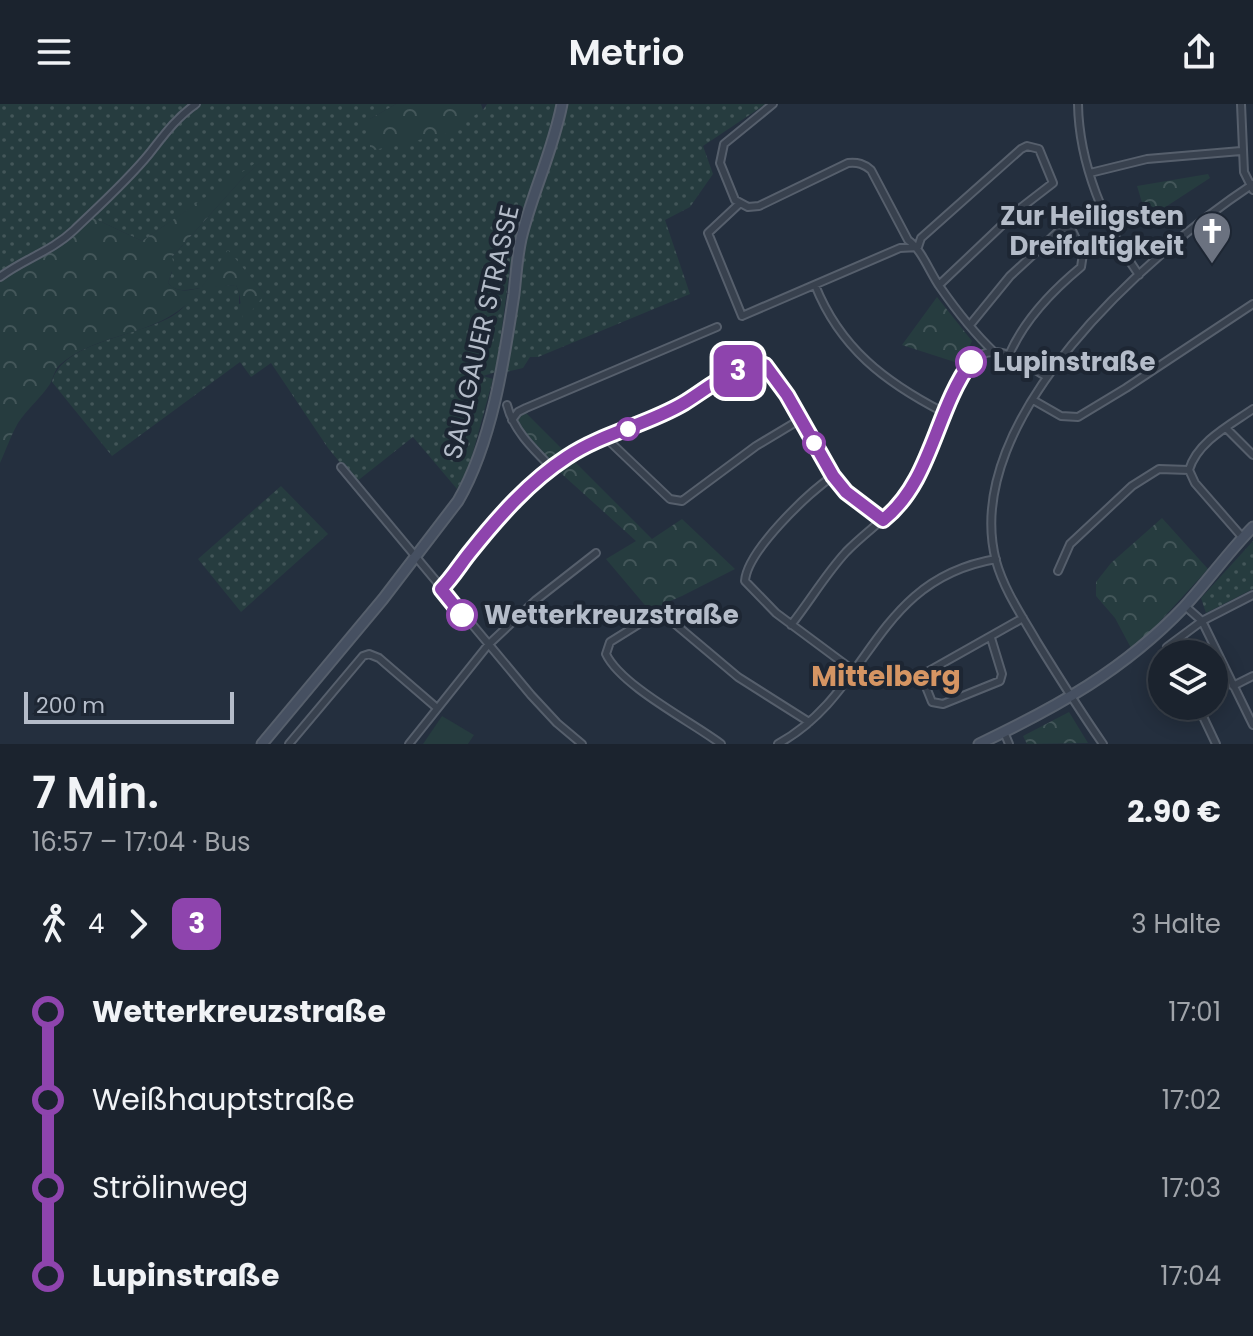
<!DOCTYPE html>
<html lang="de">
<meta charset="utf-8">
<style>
body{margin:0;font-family:Poppins,sans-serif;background:#282f3a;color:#f1f3f6;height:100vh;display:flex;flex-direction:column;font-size:30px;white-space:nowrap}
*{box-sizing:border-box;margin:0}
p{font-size:26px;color:#a0a4aa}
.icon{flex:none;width:44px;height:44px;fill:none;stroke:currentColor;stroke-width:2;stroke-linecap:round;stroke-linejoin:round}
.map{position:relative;height:640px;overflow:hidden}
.panel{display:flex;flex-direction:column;background:#1b232e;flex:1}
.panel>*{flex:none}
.badge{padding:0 16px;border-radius:12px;font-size:28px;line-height:52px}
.controls{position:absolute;left:1148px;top:536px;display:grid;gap:16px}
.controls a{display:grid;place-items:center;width:80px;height:80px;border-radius:50%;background:#1b232e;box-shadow:0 4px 20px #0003,0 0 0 2px #39404a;font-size:40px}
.scale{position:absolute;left:24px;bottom:20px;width:210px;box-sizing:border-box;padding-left:8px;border:4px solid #b4bcc9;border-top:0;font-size:22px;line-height:28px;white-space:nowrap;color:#b4bcc9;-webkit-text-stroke:6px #1d2633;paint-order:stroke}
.map>.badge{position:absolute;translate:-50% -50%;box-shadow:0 0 0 4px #fff}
.legs{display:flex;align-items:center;gap:12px;height:88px;padding:0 32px;font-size:26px}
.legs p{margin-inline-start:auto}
.headline{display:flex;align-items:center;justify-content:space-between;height:136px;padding:0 32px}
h1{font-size:44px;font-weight:600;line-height:60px}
ul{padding:0 32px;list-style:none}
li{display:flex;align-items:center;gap:28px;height:88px;font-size:30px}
li i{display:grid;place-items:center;width:12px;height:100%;margin:0 10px;background:currentColor}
li i::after{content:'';width:20px;height:20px;margin:-10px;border:6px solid;border-radius:50%;background:#1b232e}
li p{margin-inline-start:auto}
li:first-child i{background:linear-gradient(#0000 50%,currentColor 0)}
li:last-child i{background:linear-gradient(currentColor 50%,#0000 0)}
header{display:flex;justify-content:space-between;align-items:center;height:104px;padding:0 32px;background:#1b232e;font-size:36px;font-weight:600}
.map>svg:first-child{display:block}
.grass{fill:url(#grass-dots);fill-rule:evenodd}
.forest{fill:url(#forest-crowns)}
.pitch{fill:#263c3f}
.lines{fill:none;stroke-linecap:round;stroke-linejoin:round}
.street-casing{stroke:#565f6c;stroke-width:10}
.secondary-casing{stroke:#565f6c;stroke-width:13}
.street{stroke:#38414e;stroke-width:6}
.secondary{stroke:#465061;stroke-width:9}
.line-1-casing{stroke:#fff;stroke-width:18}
.line-1{stroke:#8e44ad;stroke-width:12}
.stop-1-dot{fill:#fff;stroke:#8e44ad;stroke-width:4}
.labels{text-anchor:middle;stroke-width:8;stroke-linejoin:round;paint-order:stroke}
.poi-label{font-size:26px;font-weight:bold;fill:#b4bcc9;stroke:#1d2633;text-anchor:end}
.street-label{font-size:26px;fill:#b4bcc9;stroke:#1d2633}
.stop-label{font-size:26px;font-weight:bold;fill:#b4bcc9;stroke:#1d2633;text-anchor:start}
.neighbourhood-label{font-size:28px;font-weight:bold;fill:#d59563;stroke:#1d2633}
</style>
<header><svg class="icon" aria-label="menu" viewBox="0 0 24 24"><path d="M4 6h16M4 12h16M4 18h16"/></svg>Metrio<svg class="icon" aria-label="share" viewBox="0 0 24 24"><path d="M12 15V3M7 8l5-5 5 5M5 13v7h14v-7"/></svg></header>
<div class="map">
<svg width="1253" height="640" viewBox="0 0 1253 640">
<defs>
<pattern id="grass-dots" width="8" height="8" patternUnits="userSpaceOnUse" patternTransform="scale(2)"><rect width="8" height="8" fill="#263c3f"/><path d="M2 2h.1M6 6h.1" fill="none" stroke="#435659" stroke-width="1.8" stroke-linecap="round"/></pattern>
<pattern id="forest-crowns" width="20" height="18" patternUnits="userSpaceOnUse" patternTransform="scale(2)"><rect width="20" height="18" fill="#263c3f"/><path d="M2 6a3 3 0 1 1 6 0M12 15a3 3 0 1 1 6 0" fill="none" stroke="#435659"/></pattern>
</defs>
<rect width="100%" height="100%" fill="#242f3e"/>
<!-- grass -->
<path class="grass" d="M0,0H192L176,13L131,66L73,125L0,173Z
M199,0H396L370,15L483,6L487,0H557L510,164L496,268L483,272L493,275L469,363L457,385L413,333L356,378L328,344L271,259L251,273L240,258L112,352L52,278C62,237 142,232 174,211C184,205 192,193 200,184C188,186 176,189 168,179L172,168V153L242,75L267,52L142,137L91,113L178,17ZM228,147L265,190L239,200V188L236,181L202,183Z
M566,0H766L703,42L713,70L690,103L665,116L690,190L538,253H530L523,264L506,268L526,128Z
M281,382L328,430L241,508L198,455Z
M1253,437V485L1206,509L1201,494Z"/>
<!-- forest -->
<path class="forest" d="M396,0H481L483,6L445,30L370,47V15Z
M274,46L242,75L172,153L174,161L168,179C177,190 190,186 201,184L228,146L265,190L243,218L239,188L236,181L202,184C161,236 108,223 62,259C54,265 54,273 50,280C41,294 27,305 18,319C11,331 6,346 0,359V174L91,113L142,137Z
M1208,70L1210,74L1147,115L1137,82Z
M937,193L972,237L961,260L902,241Z
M508,306L524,307L652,435L682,415L735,465L682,492L649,506L606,455L636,437L543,353Z
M1162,414L1208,465L1153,525L1131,544L1115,514L1096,492V478L1111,459Z
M1069,608L1088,639L1027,640L1023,632Z"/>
<!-- pitch -->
<path class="pitch" d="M442,612L474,631L468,640H423Z"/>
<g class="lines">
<defs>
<path id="street" d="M773,0L724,40L720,59L735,96L748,103L759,102L848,59C858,58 864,60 871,66L908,136C922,146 929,167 940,183C956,206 974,229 994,248
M1078,0C1079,60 1105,122 1139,171
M1241,0L1244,68L1253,86
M1090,69L1147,55L1241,47
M739,100L708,129L742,212L900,144L918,143L921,134L1021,45L1027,42L1039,45L1053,79L1018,106L939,181
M0,173C24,155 52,147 74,126C99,102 127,77 149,50C164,31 176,14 196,0
M815,181C840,244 885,278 943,308
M970,221L1010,172L1061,125L1071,124L1083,150L1081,163C1052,187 1024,216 1009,251
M1033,296L1061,312L1078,313L1126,284L1253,200
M507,301C513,326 534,346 552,364
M512,316L518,308L526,304L717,223
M1226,324L1253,351
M606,334L670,395L682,397L756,342L801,315
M341,363L531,591L557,619L582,640
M833,372C808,389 747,447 745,477L776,509L854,567
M1243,434L1195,379L1189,366C1197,338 1230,321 1253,305
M1058,467L1070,440L1132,382L1159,365L1189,366
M441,485C457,469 468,449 483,432C509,401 538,371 572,349C607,328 648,320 684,299C704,287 741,255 765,261L787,291L833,372L846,388L883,416
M1185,502L1202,517L1253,621
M791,521C810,497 825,471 846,448C870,423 901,406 917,374C933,343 950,267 981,251C1003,240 1029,263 1047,273
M991,534L1002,570L1000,577L943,600L932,598L924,578L927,568L1023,514
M1171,550L1167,543L1202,517L1253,491
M1233,582L1253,572
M1198,602L1216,640
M1004,628L1009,640
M289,640L363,552L369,550L379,554L437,604
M409,640L488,541L536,496L596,449
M721,640C692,618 621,582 606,550L610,538L655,510L662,509L738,573L809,618
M778,640C872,588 873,476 996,455
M1103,640C1080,607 1058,572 1037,538C1022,512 1004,486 996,457C959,315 1149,149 1253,80"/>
<path id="secondary" d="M262,640L383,495L458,397C492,338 504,257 514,190C516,172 517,153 521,135C532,89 553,47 562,0
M979,640C1057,603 1124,566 1184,503C1208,477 1228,448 1253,423"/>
</defs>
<!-- street casing -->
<use href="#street" class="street-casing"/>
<!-- secondary casing -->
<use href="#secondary" class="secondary-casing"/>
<!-- street -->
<use href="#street" class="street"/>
<!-- secondary -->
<use href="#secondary" class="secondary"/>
</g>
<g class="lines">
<defs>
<path id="line-1" d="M462,511L441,485C453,473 461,459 471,447C499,412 530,377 567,353C603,329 647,321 684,299C704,287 741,256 765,261L787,291L833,372L846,388L883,416C932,377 935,307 971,258"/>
</defs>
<!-- line-1 casing -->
<use href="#line-1" class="line-1-casing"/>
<!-- line-1 -->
<use href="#line-1" class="line-1"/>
</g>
<!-- icons -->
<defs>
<symbol id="church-pin" viewBox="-11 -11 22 30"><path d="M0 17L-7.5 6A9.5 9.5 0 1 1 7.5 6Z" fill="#6b7280" stroke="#1d2633"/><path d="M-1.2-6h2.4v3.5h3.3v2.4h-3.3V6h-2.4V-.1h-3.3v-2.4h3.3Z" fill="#fff"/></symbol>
</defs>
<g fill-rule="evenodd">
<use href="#church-pin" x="1190" y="105" width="44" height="60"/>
</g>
<!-- markers -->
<g class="stop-1-dot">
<circle cx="971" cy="258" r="14"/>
<circle cx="628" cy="325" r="10"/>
<circle cx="814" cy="339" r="10"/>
<circle cx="462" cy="511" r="14"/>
</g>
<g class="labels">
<!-- poi labels -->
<g class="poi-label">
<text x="1184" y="121">Zur Heiligsten<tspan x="1184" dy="30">Dreifaltigkeit</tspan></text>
</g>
<!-- street labels -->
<g class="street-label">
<text transform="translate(481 228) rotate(-77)" y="9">SAULGAUER STRASSE</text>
</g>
<!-- stop labels -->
<g class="stop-label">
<text x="993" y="267">Lupinstraße</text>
<text x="484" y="520">Wetterkreuzstraße</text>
</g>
<!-- neighbourhood labels -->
<g class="neighbourhood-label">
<text x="886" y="582">Mittelberg</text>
</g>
</g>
</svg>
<div class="controls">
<a><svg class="icon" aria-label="layers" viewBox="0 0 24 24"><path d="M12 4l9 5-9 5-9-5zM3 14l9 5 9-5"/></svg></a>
</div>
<div class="scale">200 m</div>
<b class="badge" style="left:738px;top:267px;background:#8e44ad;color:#fff">3</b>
</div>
<section class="panel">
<div class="headline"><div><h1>7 Min.</h1><p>16:57 – 17:04 · Bus</p></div><b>2.90 €</b></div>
<div class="legs"><svg class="icon" aria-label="walk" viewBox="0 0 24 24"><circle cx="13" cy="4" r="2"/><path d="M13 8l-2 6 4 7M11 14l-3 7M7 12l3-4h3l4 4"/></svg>4<svg class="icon" aria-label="forward" viewBox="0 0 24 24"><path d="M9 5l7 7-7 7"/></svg><b class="badge" style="background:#8e44ad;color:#fff">3</b><p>3 Halte</p></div>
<ul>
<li><i style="color:#8e44ad"></i><b>Wetterkreuzstraße</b><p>17:01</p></li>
<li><i style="color:#8e44ad"></i><span>Weißhauptstraße</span><p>17:02</p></li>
<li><i style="color:#8e44ad"></i><span>Strölinweg</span><p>17:03</p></li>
<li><i style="color:#8e44ad"></i><b>Lupinstraße</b><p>17:04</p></li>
</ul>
</section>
